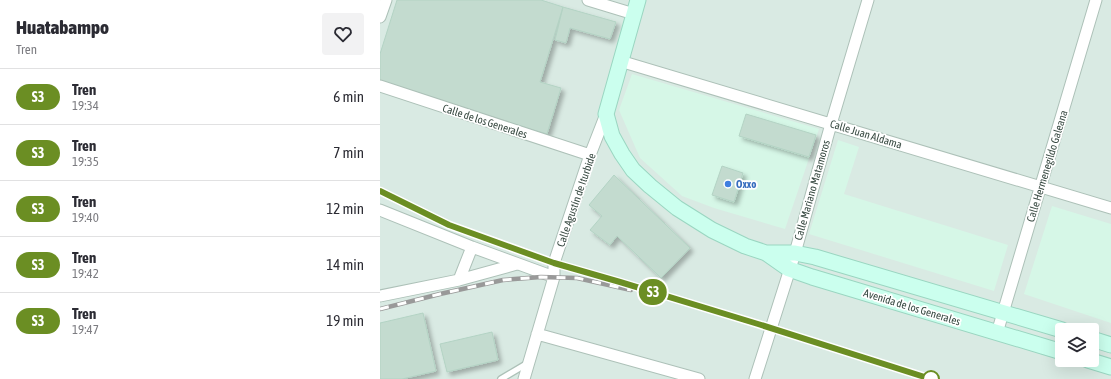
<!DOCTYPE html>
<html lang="es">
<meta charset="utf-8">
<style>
body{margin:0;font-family:"Asap Condensed",sans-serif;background:#f2f2f3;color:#2b2b33;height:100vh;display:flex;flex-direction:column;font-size:15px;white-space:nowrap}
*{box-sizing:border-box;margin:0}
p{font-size:13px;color:#7c7c81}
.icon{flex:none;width:22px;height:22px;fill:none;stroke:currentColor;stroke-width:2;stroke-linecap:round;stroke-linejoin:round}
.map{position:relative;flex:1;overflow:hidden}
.drawer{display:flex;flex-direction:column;background:#fff;width:380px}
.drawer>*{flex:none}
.badge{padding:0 8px;border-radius:13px;font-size:14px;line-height:26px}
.buttons{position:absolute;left:675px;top:323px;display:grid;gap:8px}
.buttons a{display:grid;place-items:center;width:44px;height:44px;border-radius:4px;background:#fff;box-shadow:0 4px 16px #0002;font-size:20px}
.map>.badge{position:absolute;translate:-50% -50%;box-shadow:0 0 0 2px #fff}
.round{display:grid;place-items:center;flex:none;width:42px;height:42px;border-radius:4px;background:#f2f2f3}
.overview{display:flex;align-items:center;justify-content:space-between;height:68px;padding:0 16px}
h1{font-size:19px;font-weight:800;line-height:30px}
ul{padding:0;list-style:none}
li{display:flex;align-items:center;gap:12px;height:56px;padding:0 16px;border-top:1px solid #e1e1e2}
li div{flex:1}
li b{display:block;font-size:15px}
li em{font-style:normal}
li .badge{min-width:44px;font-weight:700;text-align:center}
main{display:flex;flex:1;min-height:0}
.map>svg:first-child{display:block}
.residential{fill:#d9eae3;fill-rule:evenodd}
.commercial{fill:#d6f7e7}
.building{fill:#c3dbcf;stroke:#b3d3c4;filter:url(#shadow)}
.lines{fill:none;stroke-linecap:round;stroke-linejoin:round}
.lane-casing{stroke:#adc1b8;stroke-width:8}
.street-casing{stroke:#adc1b8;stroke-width:13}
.secondary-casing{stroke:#9ad6c1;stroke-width:17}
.lane{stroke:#fff;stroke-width:5.5}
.street{stroke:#fff;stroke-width:11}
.secondary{stroke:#cbffee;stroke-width:15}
.rail-casing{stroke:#999;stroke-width:4.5}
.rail{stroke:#fff;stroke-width:3;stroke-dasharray:9;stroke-linecap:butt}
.line-casing{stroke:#fff;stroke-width:9}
.line{stroke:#6b8e23;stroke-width:6}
.shop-dot{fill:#3f7fe0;stroke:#fff;stroke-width:1.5}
.stop-dot{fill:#fff;stroke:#6b8e23;stroke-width:2}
.labels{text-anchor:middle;stroke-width:3.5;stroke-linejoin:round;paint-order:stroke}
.street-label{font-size:11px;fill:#384a42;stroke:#fff}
.shop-label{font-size:11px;font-weight:bold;fill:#366cbe;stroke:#fff;text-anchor:start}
</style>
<main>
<section class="drawer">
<div class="overview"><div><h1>Huatabampo</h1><p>Tren</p></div><a class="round"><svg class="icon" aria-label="heart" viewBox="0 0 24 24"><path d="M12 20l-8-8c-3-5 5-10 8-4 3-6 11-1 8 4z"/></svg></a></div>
<ul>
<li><span class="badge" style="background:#6b8e23;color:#fff">S3</span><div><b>Tren</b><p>19:34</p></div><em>6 min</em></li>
<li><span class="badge" style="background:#6b8e23;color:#fff">S3</span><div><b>Tren</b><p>19:35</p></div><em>7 min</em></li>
<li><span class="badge" style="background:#6b8e23;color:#fff">S3</span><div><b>Tren</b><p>19:40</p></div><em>12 min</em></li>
<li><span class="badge" style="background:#6b8e23;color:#fff">S3</span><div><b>Tren</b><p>19:42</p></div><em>14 min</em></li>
<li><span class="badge" style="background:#6b8e23;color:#fff">S3</span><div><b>Tren</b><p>19:47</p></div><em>19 min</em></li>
</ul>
</section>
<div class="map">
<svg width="731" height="379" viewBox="0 0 731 379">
<defs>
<filter id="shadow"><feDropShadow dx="3.5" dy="3.5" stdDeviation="2" flood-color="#0004"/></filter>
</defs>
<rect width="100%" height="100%" fill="#ebf5f1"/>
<!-- residential -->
<path class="residential" d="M0,0H731V379H0ZM682,330H712V360H682Z"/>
<!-- commercial -->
<path class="commercial" d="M252,74L439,129L405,229L334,208L302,196L260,158L239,110Z
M458,140L479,147L464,194L628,245L614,291L429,234Z
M672,206L731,224V323L644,294Z"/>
<!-- building -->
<path class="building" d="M17,0H161L183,7L160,82L181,88L167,134L0,82V54Z
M183,7L236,22L230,39L190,28L186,43L175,40Z
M366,114L436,135L429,157L359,136Z
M342,166L363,173L354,202L332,195Z
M234,175L310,248L281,278L237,236L230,245L210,230L222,216L209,205Z
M43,313L56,371L22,379H0V323Z
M112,332L118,360L67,372L60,344Z"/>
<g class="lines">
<defs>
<path id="lane" d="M121,379L148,363"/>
<path id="street" d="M208,0L254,14
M0,17L6,0
M240,61L731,208
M0,86L210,155
M0,210L92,247L174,277
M79,280L92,247
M0,296L79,280L137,264
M617,333L716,0
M157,334L319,379
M144,379L174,277V263L210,155L226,114
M375,379L415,253L451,124L488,0"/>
<path id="secondary" d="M258,0L226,114L232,136L242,154L253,170L270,186L297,208L332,230L365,246L386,253H415L435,257L682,330
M386,253L409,269L432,277L682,352
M712,339L731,345
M708,360L731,367"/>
</defs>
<!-- lane casing -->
<use href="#lane" class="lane-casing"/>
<!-- street casing -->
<use href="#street" class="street-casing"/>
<!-- secondary casing -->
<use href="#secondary" class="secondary-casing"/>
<!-- lane -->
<use href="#lane" class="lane"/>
<!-- street -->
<use href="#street" class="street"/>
<!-- secondary -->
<use href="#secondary" class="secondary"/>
<defs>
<path id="rail" d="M0,191L69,225L174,263L240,282L390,328L551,379
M0,309L60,294L123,280L161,277L197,278L251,290"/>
</defs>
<!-- rail casing -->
<use href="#rail" class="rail-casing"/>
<!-- rail -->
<use href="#rail" class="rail"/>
</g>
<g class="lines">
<defs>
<path id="line" d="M0,191L69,225L174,263L240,282L378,324L551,379"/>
</defs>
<!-- line casing -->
<use href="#line" class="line-casing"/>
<!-- line -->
<use href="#line" class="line"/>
</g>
<!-- markers -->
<circle class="shop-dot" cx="348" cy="184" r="4"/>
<circle class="stop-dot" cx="551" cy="379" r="8"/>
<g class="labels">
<!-- street labels -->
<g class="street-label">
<text transform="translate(105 121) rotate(18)" y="4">Calle de los Generales</text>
<text transform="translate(486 134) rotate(17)" y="4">Calle Juan Aldama</text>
<text transform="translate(667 166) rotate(-73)" y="4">Calle Hermenegildo Galeana</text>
<text transform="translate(432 190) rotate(-74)" y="4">Calle Mariano Matamoros</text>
<text transform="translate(196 200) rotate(-71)" y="4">Calle Agustín de Iturbide</text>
<text transform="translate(532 307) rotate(17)" y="4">Avenida de los Generales</text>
</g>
<!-- shop labels -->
<g class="shop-label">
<text x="356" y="188">Oxxo</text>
</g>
</g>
</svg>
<div class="buttons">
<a><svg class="icon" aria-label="layers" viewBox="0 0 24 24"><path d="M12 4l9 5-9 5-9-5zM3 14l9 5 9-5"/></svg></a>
</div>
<b class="badge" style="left:273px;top:292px;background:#6b8e23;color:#fff">S3</b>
</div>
</main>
